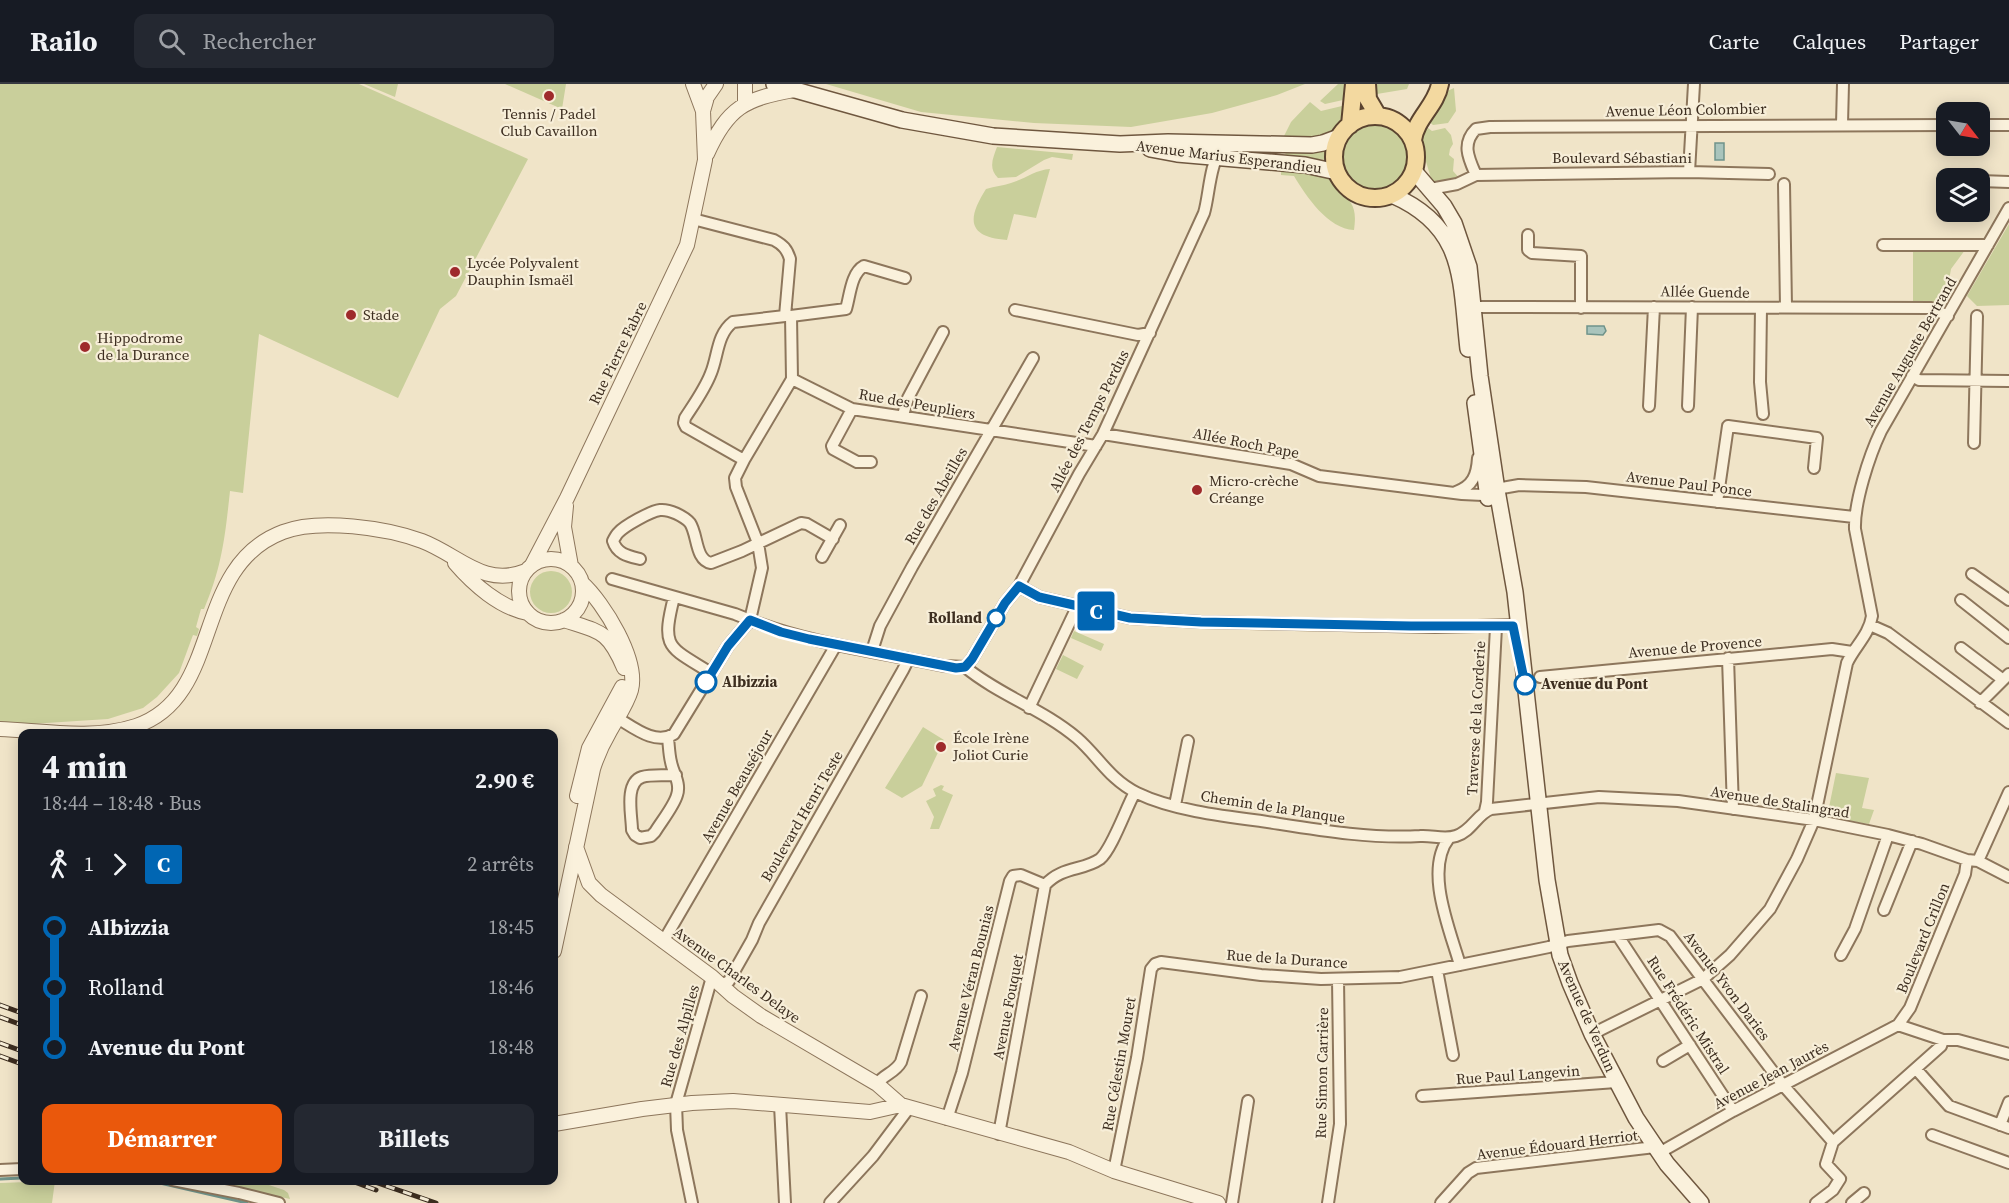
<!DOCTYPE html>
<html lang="fr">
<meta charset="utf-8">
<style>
body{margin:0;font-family:"Source Serif 4",serif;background:#242831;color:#f1f3f6;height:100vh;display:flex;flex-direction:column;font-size:22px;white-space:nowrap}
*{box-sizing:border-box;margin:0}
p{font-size:20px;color:#9ea1a6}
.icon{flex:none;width:33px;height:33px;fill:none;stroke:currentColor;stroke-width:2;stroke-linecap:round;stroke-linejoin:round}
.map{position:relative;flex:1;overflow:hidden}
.side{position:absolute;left:18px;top:645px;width:540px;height:456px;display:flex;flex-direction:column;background:#171b24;border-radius:12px;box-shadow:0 3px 15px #0003}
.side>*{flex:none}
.badge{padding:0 12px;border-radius:4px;font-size:21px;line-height:39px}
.needle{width:39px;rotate:121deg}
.buttons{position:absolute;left:1936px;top:18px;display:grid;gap:12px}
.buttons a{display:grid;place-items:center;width:54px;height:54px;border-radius:12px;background:#171b24;box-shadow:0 3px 15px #0003;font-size:30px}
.map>.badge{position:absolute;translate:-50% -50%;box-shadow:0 0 0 3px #fff}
.legs{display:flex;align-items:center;gap:9px;height:66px;padding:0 24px;font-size:20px}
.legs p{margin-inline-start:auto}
.headline{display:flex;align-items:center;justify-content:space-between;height:102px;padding:0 24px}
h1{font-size:33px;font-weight:700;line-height:45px}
.button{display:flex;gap:12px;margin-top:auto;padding:12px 24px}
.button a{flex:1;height:69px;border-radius:12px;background:#ea580c;color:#fff;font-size:24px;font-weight:700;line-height:69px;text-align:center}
.button a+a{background:#242831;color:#f1f3f6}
ul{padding:0 24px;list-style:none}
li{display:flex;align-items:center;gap:21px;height:60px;font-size:22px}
li i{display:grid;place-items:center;width:9px;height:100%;margin:0 8px;background:currentColor}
li i::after{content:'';width:15px;height:15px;margin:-8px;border:4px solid;border-radius:50%;background:#171b24}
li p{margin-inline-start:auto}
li:first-child i{background:linear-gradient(#0000 50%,currentColor 0)}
li:last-child i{background:linear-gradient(currentColor 50%,#0000 0)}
header{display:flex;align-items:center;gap:36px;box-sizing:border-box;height:84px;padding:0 30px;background:#171b24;border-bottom:2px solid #363941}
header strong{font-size:28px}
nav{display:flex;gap:33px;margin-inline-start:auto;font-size:21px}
.search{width:420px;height:54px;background:#242831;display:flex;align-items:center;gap:15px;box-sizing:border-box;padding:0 21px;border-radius:12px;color:#9ea1a6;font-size:22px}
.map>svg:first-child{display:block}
.green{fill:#c9cf9b}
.water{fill:#a9c4bc;stroke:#6f938a;stroke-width:1.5}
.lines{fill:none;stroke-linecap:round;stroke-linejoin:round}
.stream{stroke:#6f938a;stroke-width:3}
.minor-casing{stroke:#8d765c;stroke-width:14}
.tertiary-casing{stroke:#8d765c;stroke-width:16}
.secondary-casing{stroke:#6f573f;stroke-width:18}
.primary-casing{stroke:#5b4430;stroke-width:20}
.minor{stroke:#faf1dc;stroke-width:10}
.tertiary{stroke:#faf1dc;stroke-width:14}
.secondary{stroke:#faf1dc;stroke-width:15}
.primary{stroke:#f3d9a0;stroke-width:16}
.rail-casing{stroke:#3d2e20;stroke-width:5}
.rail{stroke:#f7eed8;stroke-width:3;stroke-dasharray:9;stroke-linecap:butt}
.line-1-casing{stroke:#fff;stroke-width:14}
.line-1{stroke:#0166b3;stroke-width:9}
.poi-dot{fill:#9e2a2b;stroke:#f7eed8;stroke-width:2}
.stop-1-dot{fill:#fff;stroke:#0166b3;stroke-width:3}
.labels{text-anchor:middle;stroke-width:4.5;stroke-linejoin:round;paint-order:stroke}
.street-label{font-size:15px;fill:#3d2e20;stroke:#f7eed8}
.poi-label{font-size:15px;fill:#3d2e20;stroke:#f7eed8;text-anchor:start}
.stop-label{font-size:15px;font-weight:bold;fill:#3d2e20;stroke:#f7eed8;text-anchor:start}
</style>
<header>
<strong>Railo</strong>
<div class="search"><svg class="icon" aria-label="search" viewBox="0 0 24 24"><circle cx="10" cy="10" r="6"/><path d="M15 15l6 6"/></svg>Rechercher</div>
<nav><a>Carte</a><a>Calques</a><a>Partager</a></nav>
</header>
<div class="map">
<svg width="2009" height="1119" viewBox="0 0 2009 1119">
<rect width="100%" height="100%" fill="#f0e4c8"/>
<!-- green -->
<path class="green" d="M0,0H359L528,75L456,212L440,225L398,314L259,250L243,409L230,407C225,453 222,483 204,525H201L196,543L199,545L197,552L193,551L179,589L157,613L143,624L108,635L15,641L0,640Z
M364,0H398L395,13Z
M505,0H566L562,25Z
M826,0H1305L1277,11L1212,29L1131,43L1034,39L921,28Z
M1338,0H1346L1343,16L1325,20L1320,17Z
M1372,0H1409L1407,5L1371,11Z
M1454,4L1456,27L1448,39L1433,41L1427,36L1445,8Z
M1310,18L1321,27L1342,22L1345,26C1336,58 1310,55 1283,54L1291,38Z
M1340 73a35 35 0 1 1 70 0a35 35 0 1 1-70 0Z
M1424,41L1432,47L1445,44L1451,51L1453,60L1450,65L1449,71L1454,75L1453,87L1460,95L1437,101L1432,98L1420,57Z
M1329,62L1328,76L1285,73L1286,65Z
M997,63L1073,70L1072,76L1052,73L1044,76L1016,93L998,94C988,84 993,74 997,63Z
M1050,85L1036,134L1014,130L1007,156C967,153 967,135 986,105C995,102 1003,102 1011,99C1025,95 1035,86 1050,85Z
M1281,87C1294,87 1312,85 1324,91C1330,94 1334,99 1338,104C1353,119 1357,124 1354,146C1328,145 1306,112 1294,92L1281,91Z
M2009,140V221L1977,222L1967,212Z
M1913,164L1965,166L1951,185L1948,202L1954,204L1953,208L1938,219L1913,220Z
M530 508a21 21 0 1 1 42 0a21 21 0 1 1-42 0Z
M1074,547L1104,560L1101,567L1071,554Z
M1063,571L1084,582L1077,595L1056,585Z
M923,643L944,656L922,702L902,714L885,704Z
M1836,689L1869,694L1862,724L1874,726L1869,740L1827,733Z
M941,701L944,702L942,706L953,711L939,745H930L934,733L926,717L936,712L933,705Z
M55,1097L52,1119H0V1099Z
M230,1097H257L284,1106L288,1109L290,1115L231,1102Z"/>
<!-- water -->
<path class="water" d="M1715,59H1724V76H1715Z
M1587,242H1604L1606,247L1603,251L1587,250Z"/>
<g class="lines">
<!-- stream -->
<path class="stream" d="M0,1095L22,1094
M120,1096L160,1099L247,1119"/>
<defs>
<path id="minor" d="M1842,40L1843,0
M1980,41H2009
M1689,88L1694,0
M1476,91C1469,75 1461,60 1476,45L1490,43L1947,41
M1980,97L2009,98
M1784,100L1786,223
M1430,105L1457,100L1476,91L1689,88L1769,90
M693,135L774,156C783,161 787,165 790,175L785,232H791L792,295L852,325L1096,362
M1528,151V166L1532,169L1581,172V224
M1883,161H1988
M1468,219L1475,223H1524L1931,224L1948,232
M1761,224L1760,298L1763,330
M1015,226L1138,251L1150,249
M791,232L846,225C850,212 851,189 864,182L905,194
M1912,292L1919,296L2009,297
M1649,322L1654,223
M1688,322L1692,223
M852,325L832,362L833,365L857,378H871
M903,331L908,314L943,248
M1103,350L1291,380L1319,392L1462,410L1483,411L1502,404L1519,401L1586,403L1854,433
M1974,359L1977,232
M744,376L686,343L684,339L685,334C694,320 705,305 711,289C718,272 717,250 733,238L785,232
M1456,408C1473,402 1477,391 1478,374
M1717,418L1728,342L1817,354L1814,384
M822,473L840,441
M640,475C628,472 617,470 613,457C614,455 617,450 618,449C624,442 651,427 660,426C669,425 684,432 690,439C698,451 695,476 711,479L742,467L801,439L807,440L833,455
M1972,490L2009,516
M612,495L735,530L750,536L762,484L758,459L736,403L735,394L744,376L792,295
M1019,502L1039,513L1130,534L1201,538L1435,543L1519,541
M674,513C661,565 668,562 711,589
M1961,516L2009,554
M1870,541L1888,549L2009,639
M1961,564L2002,595
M872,567L880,542L912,483L1033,274
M1728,574L1733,725
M965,583C999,611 1043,625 1077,654C1098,672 1109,695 1137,709C1172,726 1222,732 1261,737C1313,745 1367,755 1420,752C1432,751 1444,756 1456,752C1472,747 1477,730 1491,725L1599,713L1678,717L1814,736L1888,751L1922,760L1967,776L1978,777L2009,793
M965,583L972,575L1005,519L1019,502L1079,390L1103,350L1204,129C1209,113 1210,78 1220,69
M1540,593L1832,565L1852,568
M1980,619L2009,590
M1029,624L1077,523
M614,629V632C632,642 654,662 674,650L728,562L750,536C812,560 879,568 944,582L965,583
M668,654C669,662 669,670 671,678C673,689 681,699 677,711C674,722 661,738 655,748L651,752L640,754L635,751L632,746C632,732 624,699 642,693C652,690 666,692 676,691
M1175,721L1188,657
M1485,727L1487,718L1496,543
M1449,754C1424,786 1450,846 1460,881
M1978,777L2009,708
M1045,801C1062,782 1083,787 1100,775C1112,765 1126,724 1135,708
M1884,826L1912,757
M1618,852L1733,1027
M663,858L836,561
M1841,871L1855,845L1888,751
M1437,886L1453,971
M720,901L729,897L731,893L752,856L759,839L903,586L906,580V574
M1898,941L1943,956H1958L2009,970
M1592,950L1703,895L1730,871L1770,825L1797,775L1814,736L1847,579C1855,562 1869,551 1872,532L1855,445C1854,419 1869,372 1881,347L2009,124
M1663,977L1690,961
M1916,985L1949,1022L2009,1044
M877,1000C884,990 895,989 901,978L921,912
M1422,1012L1616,998
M780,1021L785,1119
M947,1035L962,989L1010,797L1013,792L1021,791L1045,801
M2000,1041L2009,1018
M999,1050L1045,801
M1932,1051L2009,1079
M1659,1069L1733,1027L1898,941L1910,924L1965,790L1967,776
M0,1086L22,1085
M1114,1087L1137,974L1151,885L1155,880L1161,878L1261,891L1321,895L1400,893L1549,863L1568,857L1659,846L1670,852L1783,1001L1833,1058
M173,1096L239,1109L279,1119
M692,1119L677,1046L676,1020L712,893
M830,1119L873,1072L909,1024
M1232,1119L1248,1017
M1328,1119L1340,1040L1338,895
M1441,1119L1468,1089L1476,1084L1655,1063
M1816,1119L1833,1106L1840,1095L1826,1080L1833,1058L1941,962L1943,956
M1852,1119L1864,1109"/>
<path id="tertiary" d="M745,19V0
M703,27L707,13L716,0
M707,70C728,23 745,15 794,6
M566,422L564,443L571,482
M519 507a32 32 0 1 1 64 0a32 32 0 1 1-64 0Z
M455,479C473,500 500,524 528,529
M532,481L567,414L687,161L705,76L703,27L693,0
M564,536C600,548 608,546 624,584
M0,645C44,647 93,656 136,642C225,612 190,483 283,448C319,434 387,444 422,457C459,471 483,504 526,487
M577,712L589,664L622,603
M576,763L589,799L601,811L712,893L733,912L761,932L877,1000L901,1021
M554,867L593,685C597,672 603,659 610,647C617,634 627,620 631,606C639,576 604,519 582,499
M554,1040L642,1025L692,1019L733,1017L870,1028L901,1021L1069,1068L1114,1087L1218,1119"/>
<path id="secondary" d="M774,0L902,36L993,52L1120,60L1168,58L1312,61L1323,59L1339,53
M1150,65L1177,70L1305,81L1337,88
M1414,87L1444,122L1454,139L1469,183L1480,292L1497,406L1515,508L1547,796L1560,871L1570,899L1592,950L1636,1034L1667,1080L1701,1119
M1392,111C1466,143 1460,195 1468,265
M1475,319L1488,414"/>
<path id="primary" d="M1367,0L1368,15L1378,32
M1334 73a41 41 0 1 1 82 0a41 41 0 1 1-82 0Z
M1350,41L1354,0
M1413,56C1416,34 1436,22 1440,0"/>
</defs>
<!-- minor casing -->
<use href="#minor" class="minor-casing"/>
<!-- tertiary casing -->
<use href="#tertiary" class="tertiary-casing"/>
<!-- secondary casing -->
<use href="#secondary" class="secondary-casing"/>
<!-- primary casing -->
<use href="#primary" class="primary-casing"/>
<!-- minor -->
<use href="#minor" class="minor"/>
<!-- tertiary -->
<use href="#tertiary" class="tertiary"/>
<!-- secondary -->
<use href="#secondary" class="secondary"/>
<!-- primary -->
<use href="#primary" class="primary"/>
<defs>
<path id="rail" d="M0,921L22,929
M0,933L22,941
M0,959L22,967
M0,972L22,980
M349,1096L376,1106
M369,1096L436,1119"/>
</defs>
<!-- rail casing -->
<use href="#rail" class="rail-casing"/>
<!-- rail -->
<use href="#rail" class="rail"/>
</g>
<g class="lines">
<defs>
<path id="line-1" d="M706,598L728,562L750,536L781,548L809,555L956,584L965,583L972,575L1005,519L1019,502L1039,513L1130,534L1201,538L1411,542H1513L1525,600"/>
</defs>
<!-- line-1 casing -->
<use href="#line-1" class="line-1-casing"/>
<!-- line-1 -->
<use href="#line-1" class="line-1"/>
</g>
<!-- markers -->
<g class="poi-dot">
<circle cx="549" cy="12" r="6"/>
<circle cx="455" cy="188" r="6"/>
<circle cx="351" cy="231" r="6"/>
<circle cx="85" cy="263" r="6"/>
<circle cx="1197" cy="406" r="6"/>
<circle cx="941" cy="663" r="6"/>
</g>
<g class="stop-1-dot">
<circle cx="996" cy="534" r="8"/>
<circle cx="706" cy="598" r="10"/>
<circle cx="1525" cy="600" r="10"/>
</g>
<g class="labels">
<!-- street labels -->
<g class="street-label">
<text transform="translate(1686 26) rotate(-1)" y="5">Avenue Léon Colombier</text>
<text transform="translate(1229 73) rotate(7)" y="5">Avenue Marius Esperandieu</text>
<text x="1622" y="79">Boulevard Sébastiani</text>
<text transform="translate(1705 208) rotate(1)" y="5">Allée Guende</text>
<text transform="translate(1910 268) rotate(-60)" y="5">Avenue Auguste Bertrand</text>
<text transform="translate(618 269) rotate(-64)" y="5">Rue Pierre Fabre</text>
<text transform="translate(917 320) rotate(10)" y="5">Rue des Peupliers</text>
<text transform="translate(1089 337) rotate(-63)" y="5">Allée des Temps Perdus</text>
<text transform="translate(1246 359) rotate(11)" y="5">Allée Roch Pape</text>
<text transform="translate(1689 400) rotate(7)" y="5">Avenue Paul Ponce</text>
<text transform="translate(936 412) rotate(-60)" y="5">Rue des Abeilles</text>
<text transform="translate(1695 563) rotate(-5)" y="5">Avenue de Provence</text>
<text transform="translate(1476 634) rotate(-87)" y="5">Traverse de la Corderie</text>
<text transform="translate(737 702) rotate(-60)" y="5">Avenue Beauséjour</text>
<text transform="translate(1780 718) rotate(9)" y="5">Avenue de Stalingrad</text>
<text transform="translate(1273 723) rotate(9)" y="5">Chemin de la Planque</text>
<text transform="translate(802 732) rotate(-60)" y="5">Boulevard Henri Teste</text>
<text transform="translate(1923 854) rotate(-68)" y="5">Boulevard Crillon</text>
<text transform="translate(1287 875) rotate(4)" y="5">Rue de la Durance</text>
<text transform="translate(737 891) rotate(36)" y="5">Avenue Charles Delaye</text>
<text transform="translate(971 894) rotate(-76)" y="5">Avenue Véran Bounias</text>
<text transform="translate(1727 902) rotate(53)" y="5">Avenue Yvon Daries</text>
<text transform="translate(1008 923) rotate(-79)" y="5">Avenue Fouquet</text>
<text transform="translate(1688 931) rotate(57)" y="5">Rue Frédéric Mistral</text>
<text transform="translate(1587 932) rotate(66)" y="5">Avenue de Verdun</text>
<text transform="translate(680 952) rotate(-74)" y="5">Rue des Alpilles</text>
<text transform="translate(1119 980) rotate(-80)" y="5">Rue Célestin Mouret</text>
<text transform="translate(1322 989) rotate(-89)" y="5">Rue Simon Carrière</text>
<text transform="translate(1518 991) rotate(-4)" y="5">Rue Paul Langevin</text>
<text transform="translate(1771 991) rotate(-28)" y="5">Avenue Jean Jaurès</text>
<text transform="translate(1557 1061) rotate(-7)" y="5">Avenue Édouard Herriot</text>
</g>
<!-- poi labels -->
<g class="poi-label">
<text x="549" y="35" text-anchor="middle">Tennis / Padel<tspan x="549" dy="17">Club Cavaillon</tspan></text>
<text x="467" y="184">Lycée Polyvalent<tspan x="467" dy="17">Dauphin Ismaël</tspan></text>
<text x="363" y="236">Stade</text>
<text x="97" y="259">Hippodrome<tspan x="97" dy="17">de la Durance</tspan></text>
<text x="1209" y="402">Micro-crèche<tspan x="1209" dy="17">Créange</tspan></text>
<text x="953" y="659">École Irène<tspan x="953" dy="17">Joliot Curie</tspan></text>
</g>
<!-- stop labels -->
<g class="stop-label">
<text x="982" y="539" text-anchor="end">Rolland</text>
<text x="722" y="603">Albizzia</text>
<text x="1541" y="605">Avenue du Pont</text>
</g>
</g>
</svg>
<div class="buttons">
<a><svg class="needle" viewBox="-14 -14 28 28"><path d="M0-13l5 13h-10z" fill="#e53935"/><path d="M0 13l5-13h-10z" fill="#9ea1a6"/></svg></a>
<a><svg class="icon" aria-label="layers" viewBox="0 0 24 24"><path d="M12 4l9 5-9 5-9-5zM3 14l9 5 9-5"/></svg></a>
</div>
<b class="badge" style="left:1096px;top:527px;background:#0166b3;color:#fff">C</b>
<section class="side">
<div class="headline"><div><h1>4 min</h1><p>18:44 – 18:48 · Bus</p></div><b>2.90 €</b></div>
<div class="legs"><svg class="icon" aria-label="walk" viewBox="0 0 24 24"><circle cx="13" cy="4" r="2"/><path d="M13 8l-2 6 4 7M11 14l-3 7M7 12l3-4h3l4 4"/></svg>1<svg class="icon" aria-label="forward" viewBox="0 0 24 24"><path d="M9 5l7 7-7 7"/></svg><b class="badge" style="background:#0166b3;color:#fff">C</b><p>2 arrêts</p></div>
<ul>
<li><i style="color:#0166b3"></i><b>Albizzia</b><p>18:45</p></li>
<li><i style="color:#0166b3"></i><span>Rolland</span><p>18:46</p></li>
<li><i style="color:#0166b3"></i><b>Avenue du Pont</b><p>18:48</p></li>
</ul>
<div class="button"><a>Démarrer</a><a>Billets</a></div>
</section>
</div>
